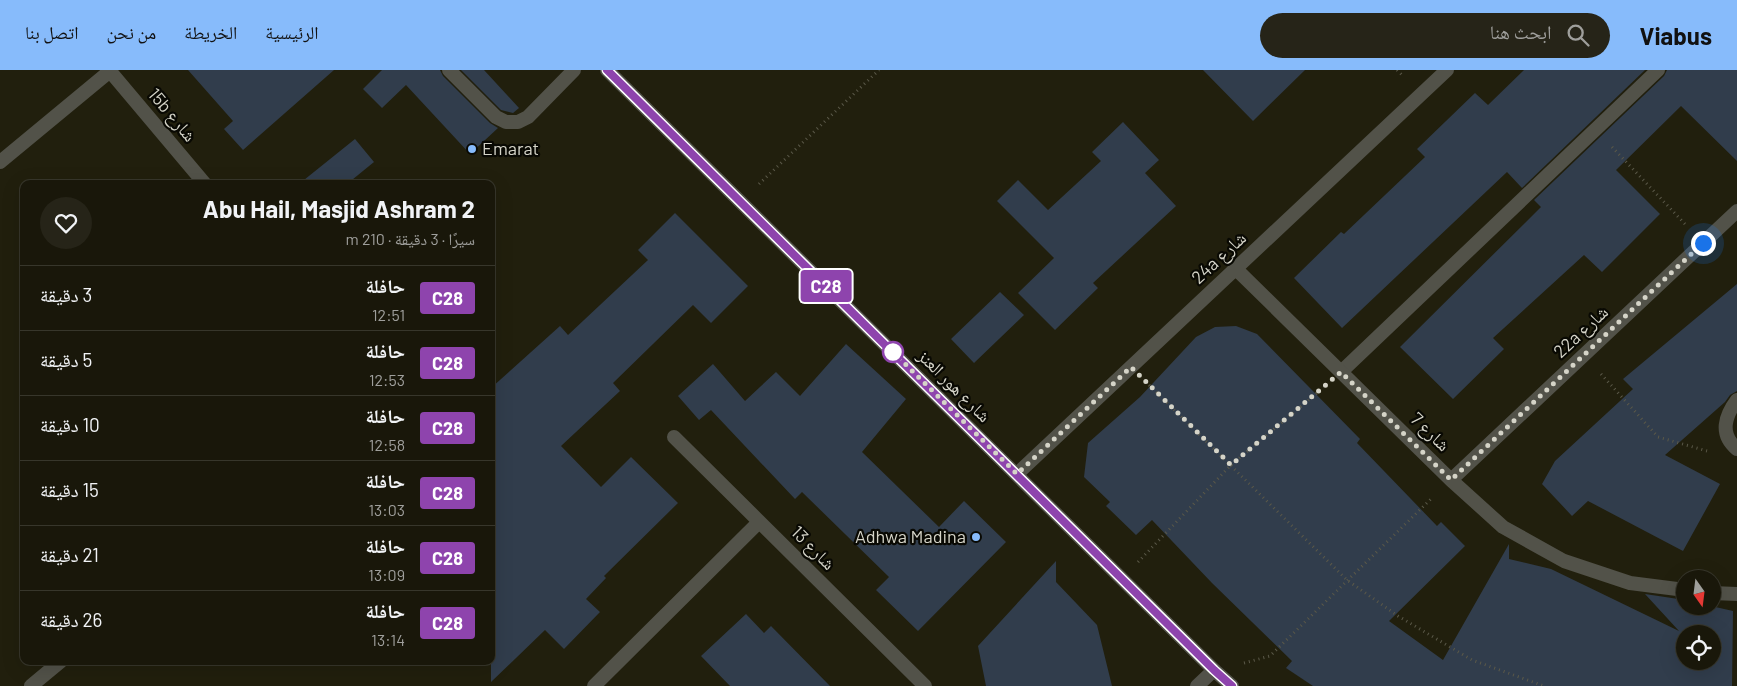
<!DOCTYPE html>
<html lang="ar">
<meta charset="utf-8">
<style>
body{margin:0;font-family:Barlow,"Noto Naskh Arabic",sans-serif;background:#262418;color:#f1f3f6;direction:rtl;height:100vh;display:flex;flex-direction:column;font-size:19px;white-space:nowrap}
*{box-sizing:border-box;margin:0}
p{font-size:16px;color:#9f9f9c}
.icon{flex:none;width:28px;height:28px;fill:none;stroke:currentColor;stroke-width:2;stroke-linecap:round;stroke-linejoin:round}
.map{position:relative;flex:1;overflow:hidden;direction:ltr}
.details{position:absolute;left:20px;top:110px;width:475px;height:485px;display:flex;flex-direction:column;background:#19170a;border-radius:10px;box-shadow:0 5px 20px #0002,0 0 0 1px #37362b;direction:rtl}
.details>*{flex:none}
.badge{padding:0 10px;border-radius:4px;font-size:18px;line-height:32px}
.needle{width:32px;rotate:166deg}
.tools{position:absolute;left:1676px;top:500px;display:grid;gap:10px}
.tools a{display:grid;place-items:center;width:45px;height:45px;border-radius:50%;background:#19170a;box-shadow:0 5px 20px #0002,0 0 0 1px #37362b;font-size:25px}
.you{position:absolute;width:25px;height:25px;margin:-12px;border:4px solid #fff;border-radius:50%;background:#1a73e8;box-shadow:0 0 0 8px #1a73e833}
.map>.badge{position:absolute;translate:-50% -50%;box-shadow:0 0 0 2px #fff}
.round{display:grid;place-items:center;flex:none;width:52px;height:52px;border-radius:26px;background:#262418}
.head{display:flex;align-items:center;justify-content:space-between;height:85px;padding:0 20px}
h1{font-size:24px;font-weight:700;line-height:38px}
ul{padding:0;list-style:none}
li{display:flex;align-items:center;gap:15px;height:65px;padding:0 20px;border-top:1px solid #37362b}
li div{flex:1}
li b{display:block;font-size:19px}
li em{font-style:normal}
li .badge{min-width:55px;font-weight:700;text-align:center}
header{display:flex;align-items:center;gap:30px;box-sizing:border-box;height:70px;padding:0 25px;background:#87bbfb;color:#111}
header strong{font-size:24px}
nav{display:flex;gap:28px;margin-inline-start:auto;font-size:18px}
.search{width:350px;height:45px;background:#262418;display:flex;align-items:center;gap:12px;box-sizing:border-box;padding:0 18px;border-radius:28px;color:#9f9f9c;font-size:19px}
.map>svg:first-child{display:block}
.building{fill:#313d4c;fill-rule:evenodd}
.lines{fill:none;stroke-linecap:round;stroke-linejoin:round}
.path{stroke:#5b5949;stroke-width:3;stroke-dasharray:1 4;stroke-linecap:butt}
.service{stroke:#525249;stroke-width:14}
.minor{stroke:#525249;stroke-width:14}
.tertiary{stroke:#525249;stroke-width:14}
.line-casing{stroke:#fff;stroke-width:11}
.line{stroke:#8e44ad;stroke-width:8}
.walk{stroke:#d5d4c8;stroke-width:5;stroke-dasharray:0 9}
.poi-dot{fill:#87bbfb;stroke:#090903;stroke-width:2}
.stop-dot{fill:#fff;stroke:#8e44ad;stroke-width:2.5}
.labels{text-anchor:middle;stroke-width:4.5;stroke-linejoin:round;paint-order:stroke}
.street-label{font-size:18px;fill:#d5d4c8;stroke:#090903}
.poi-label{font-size:18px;fill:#d5d4c8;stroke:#090903;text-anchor:start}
</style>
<header>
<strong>Viabus</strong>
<div class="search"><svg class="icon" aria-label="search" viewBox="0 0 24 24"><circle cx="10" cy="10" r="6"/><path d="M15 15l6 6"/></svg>ابحث هنا</div>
<nav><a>الرئيسية</a><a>الخريطة</a><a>من نحن</a><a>اتصل بنا</a></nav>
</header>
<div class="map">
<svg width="1737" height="616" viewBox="0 0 1737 616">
<rect width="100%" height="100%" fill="#211f0d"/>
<!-- building -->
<path class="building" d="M188,0H334L243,80L224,59L233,51Z
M382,0H440L443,6L490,53L498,58L470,84L406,15L382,38L363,19Z
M461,0H484L519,38L513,43L501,40Z
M1203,0H1305L1253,51Z
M1524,0H1645L1522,118L1507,102L1342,258L1294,208L1341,162L1344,164L1425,87L1417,79L1475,23L1488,35Z
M1667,0H1737V91L1681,36L1616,100L1660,144L1602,202L1584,185L1493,268L1504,279L1453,329L1400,277L1541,137L1534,130L1664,6Z
M1123,52L1159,90L1145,103L1176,136L1093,213L1098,218L1055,260L1018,223L1054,188L997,131L1018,110L1048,140L1101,91L1092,82Z
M355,69L374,92L347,114H299Z
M675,143L748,216L711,253L693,235L613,313L620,321L561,376L601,417L631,387L678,433L604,506L606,508L586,529L600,542L564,579L545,560L491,612V318L560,256L568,265L648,190L638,180Z
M1737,214V321L1730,325L1725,332L1665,385L1720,414L1683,481L1588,431L1572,446L1542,414L1555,391L1633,319L1623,309Z
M1000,222L1024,245L974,293L951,269Z
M1236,256L1257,264L1360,369L1357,373L1437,456L1441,452L1465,476L1389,551L1443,590L1509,474V489L1551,499L1679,561L1645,524L1685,530V536H1711L1733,541L1732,616H1313L1286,598L1292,591L1212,513L1152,450L1136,465L1106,436L1110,432L1084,407L1088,373L1140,327L1196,267L1215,257ZM1685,564H1712V591H1685Z
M846,274L906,329L862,382L939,457L964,431L1006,472L918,561L876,520L889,507L802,422L795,429L711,340L699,350L678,326L713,294L745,331L776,302L800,326Z
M1056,491V512L1097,555L1112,616H986L978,576Z
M746,544L764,563L771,556L830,616H730L701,586Z"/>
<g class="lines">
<!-- path -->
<path class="path" d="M1397,0L1403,6
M1612,77L1685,154
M759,114L879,0
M1601,304L1658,367L1707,381
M1149,315L1347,510L1398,546L1472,590L1544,616
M1138,492L1231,395L1323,318
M1244,593L1270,586L1432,428"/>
<!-- service -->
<path class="service" d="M449,0L496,47L506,52H518L528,47L574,0
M1341,302L1658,0
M1737,330C1725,346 1719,364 1737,379"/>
<!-- minor -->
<path class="minor" d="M109,0L205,114
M0,92L110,1
M1235,198L1451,410L1503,457L1564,491L1630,513L1685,520
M674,367L925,616
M1017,404L1447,0
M1451,410L1737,141
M1712,523L1737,524
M31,616L61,591
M594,616L759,452
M1197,616L1214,600"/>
<!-- tertiary -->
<path class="tertiary" d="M607,0L1214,600L1232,616"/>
</g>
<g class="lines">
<defs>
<path id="line" d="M607,0L1214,600L1232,616"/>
</defs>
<!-- line casing -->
<use href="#line" class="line-casing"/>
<!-- line -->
<use href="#line" class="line"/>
<!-- walk -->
<path class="walk" d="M893,282L1017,404L1131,297L1231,395L1341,302L1451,410L1703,173"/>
</g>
<!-- markers -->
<g class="poi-dot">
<circle cx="472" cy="79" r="5"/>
<circle cx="976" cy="467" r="5"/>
</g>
<circle class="stop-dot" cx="893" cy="282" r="10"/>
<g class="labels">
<!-- street labels -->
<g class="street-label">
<text transform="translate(172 45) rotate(50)" y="6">15b شارع</text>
<text transform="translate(1219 188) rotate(-43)" y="6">24a شارع</text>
<text transform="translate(1581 262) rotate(-43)" y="6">22a شارع</text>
<text transform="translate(954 316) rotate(45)" y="6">شارع هور العنز</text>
<text transform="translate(1430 362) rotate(44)" y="6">شارع 7</text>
<text transform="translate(813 478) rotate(45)" y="6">شارع 13</text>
</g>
<!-- poi labels -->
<g class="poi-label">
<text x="482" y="85">Emarat</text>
<text x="966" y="473" text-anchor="end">Adhwa Madina</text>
</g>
</g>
</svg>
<div class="tools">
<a><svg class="needle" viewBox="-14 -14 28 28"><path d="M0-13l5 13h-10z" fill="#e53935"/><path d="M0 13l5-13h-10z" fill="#9f9f9c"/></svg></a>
<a><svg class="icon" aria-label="locate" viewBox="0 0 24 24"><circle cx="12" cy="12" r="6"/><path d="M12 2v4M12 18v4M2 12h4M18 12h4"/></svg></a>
</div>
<div class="you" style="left:1703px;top:173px"></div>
<b class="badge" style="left:826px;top:216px;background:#8e44ad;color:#fff">C28</b>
<section class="details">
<div class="head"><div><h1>Abu Hail, Masjid Ashram 2</h1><p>سيرًا · 3 دقيقة · 210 m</p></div><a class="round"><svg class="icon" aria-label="heart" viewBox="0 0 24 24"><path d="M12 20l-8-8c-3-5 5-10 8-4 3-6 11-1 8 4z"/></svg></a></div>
<ul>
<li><span class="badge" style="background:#8e44ad;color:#fff">C28</span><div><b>حافلة</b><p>12:51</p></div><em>3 دقيقة</em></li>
<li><span class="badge" style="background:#8e44ad;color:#fff">C28</span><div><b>حافلة</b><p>12:53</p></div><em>5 دقيقة</em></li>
<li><span class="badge" style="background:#8e44ad;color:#fff">C28</span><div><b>حافلة</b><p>12:58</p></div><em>10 دقيقة</em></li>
<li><span class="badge" style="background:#8e44ad;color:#fff">C28</span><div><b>حافلة</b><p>13:03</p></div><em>15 دقيقة</em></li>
<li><span class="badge" style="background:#8e44ad;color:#fff">C28</span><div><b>حافلة</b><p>13:09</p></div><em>21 دقيقة</em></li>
<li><span class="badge" style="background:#8e44ad;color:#fff">C28</span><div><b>حافلة</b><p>13:14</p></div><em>26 دقيقة</em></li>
</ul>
</section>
</div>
